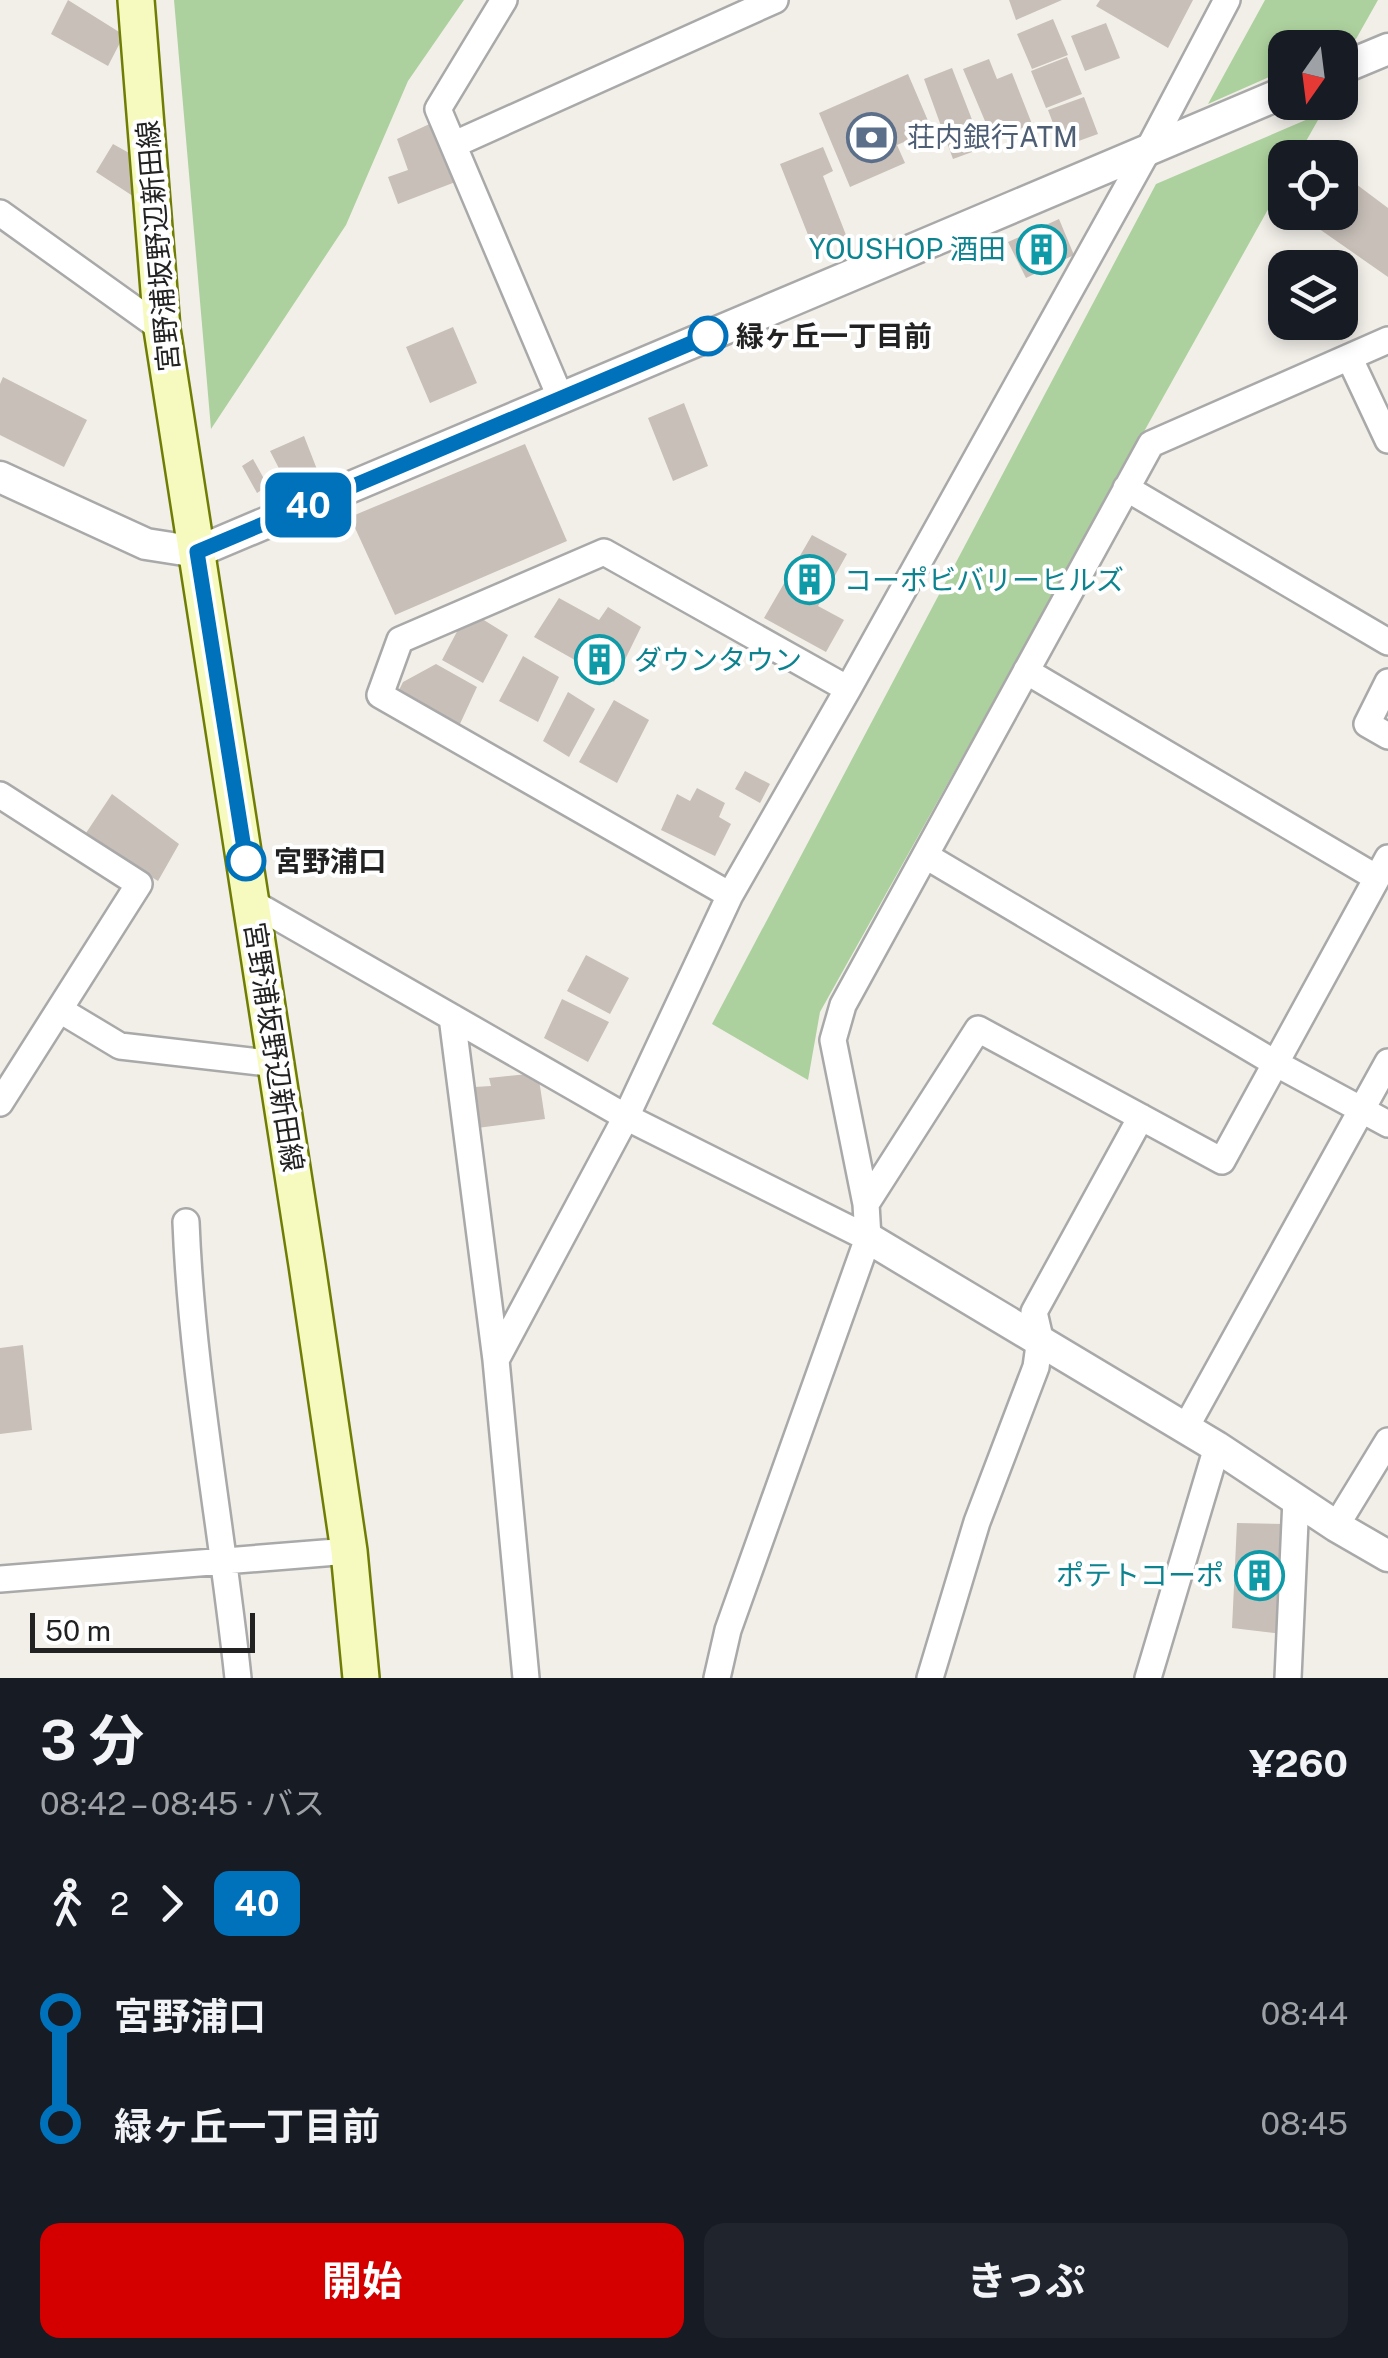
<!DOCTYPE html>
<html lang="ja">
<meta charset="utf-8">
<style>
body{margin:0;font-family:"Public Sans","Noto Sans JP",sans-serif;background:#20242c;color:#f1f3f6;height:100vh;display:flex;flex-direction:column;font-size:38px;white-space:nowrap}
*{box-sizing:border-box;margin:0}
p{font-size:32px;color:#9ea1a6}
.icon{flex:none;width:55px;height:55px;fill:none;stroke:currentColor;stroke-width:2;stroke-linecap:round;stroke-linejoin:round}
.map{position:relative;height:1678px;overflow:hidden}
.drawer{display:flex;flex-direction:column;background:#171b24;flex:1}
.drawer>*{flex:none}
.badge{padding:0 20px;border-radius:15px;font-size:35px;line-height:65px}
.needle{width:65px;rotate:194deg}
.controls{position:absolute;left:1268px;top:30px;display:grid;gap:20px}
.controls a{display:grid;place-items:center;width:90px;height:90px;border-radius:20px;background:#171b24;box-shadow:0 5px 15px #0003;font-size:50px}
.scale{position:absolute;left:30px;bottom:25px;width:225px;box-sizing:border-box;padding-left:10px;border:5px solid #222;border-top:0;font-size:28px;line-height:35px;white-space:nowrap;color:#222;-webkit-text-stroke:8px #fff;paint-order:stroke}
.map>.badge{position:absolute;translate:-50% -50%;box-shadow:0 0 0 5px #fff}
.legs{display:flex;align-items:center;gap:15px;height:110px;padding:0 40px;font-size:32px}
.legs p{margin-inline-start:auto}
.headline{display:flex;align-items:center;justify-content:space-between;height:170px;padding:0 40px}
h1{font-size:55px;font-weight:700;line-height:75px}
.action{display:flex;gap:20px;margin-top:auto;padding:20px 40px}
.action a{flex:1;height:115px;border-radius:20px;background:#d40000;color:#fff;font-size:40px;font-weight:700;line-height:115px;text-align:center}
.action a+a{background:#20242c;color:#f1f3f6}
ul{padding:0 40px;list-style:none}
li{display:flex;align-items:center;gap:35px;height:110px;font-size:38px}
li i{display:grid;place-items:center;width:15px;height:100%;margin:0 12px;background:currentColor}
li i::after{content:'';width:25px;height:25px;margin:-12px;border:8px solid;border-radius:50%;background:#171b24}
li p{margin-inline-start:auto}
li:first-child i{background:linear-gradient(#0000 50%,currentColor 0)}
li:last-child i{background:linear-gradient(currentColor 50%,#0000 0)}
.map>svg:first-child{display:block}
.forest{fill:#add19e}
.building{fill:#c7bfb8}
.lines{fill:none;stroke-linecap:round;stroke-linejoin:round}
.minor-casing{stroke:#a9a9a9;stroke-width:30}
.tertiary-casing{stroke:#a9a9a9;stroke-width:35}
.secondary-casing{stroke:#707d05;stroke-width:40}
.minor{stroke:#fff;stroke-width:25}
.tertiary{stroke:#fff;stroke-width:30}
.secondary{stroke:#f7fabf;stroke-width:35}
.line-1-casing{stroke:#fff;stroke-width:22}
.line-1{stroke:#0072bc;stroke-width:15}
.stop-1-dot{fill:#fff;stroke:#0072bc;stroke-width:5}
.labels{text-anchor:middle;stroke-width:8;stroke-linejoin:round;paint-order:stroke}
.service-label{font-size:28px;fill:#4e5e75;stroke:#fff;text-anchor:start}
.street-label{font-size:28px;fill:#222;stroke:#fff}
.culture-label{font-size:28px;fill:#0d838f;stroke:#fff;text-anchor:end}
.stop-label{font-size:28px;font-weight:bold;fill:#222;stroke:#fff;text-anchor:start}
</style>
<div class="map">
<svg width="1388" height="1678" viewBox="0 0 1388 1678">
<rect width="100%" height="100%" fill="#f2efe9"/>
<!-- forest -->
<path class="forest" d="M174,0H464L408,81L346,225L211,429Z
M1265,0H1378L1356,39L1336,47L1285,48V70L1208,104Z
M1322,113L1297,157L1285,158V179L820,1012L808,1080L712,1024L1156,184Z"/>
<!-- building -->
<path class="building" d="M68,0L124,35L108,66L51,34Z
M1009,0H1062L1016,20Z
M1100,0H1193L1168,48L1096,6Z
M1053,19L1068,55L1032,69L1017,34Z
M1106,23L1120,58L1085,71L1071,36Z
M1067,57L1082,94L1046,108L1031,71Z
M989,59L997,79L1012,73L1032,124L993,140L963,69Z
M952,68L983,148L953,159L924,79Z
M908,74L932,130L897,145L905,163L850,187L819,113Z
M1084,97L1098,134L1062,147L1048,110Z
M436,121L458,181L398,204L388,177L408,170L397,139Z
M113,144L140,159L139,200L96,172Z
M823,147L833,171L823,176L846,235L814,250L780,164Z
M1340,172L1388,208V277L1295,212H1340Z
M1059,219L1074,255L1026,278L1008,242Z
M453,327L477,383L430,403L406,347Z
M3,377L87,420L64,467L0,435V384Z
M684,403L708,466L673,481L648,418Z
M304,436L318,472L286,482L270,451Z
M525,444L567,541L395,615L350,517Z
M253,459L268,486L257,493L242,466Z
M812,535L847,554L818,606L844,620L826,652L764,618Z
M559,598L599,620L608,607L641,627L614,682L534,637Z
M479,617L508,635L483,683L442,660L462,622Z
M523,656L559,677L538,722L499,701Z
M436,664L477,687L459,726L397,694L403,682Z
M568,692L595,709L569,757L543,741Z
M614,700L649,720L617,783L579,762Z
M745,771L770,784L760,803L735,789Z
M697,788L725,803L719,817L731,824L715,856L661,830L677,794L690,801Z
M112,794L179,844L158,881L84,836Z
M586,955L629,978L610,1014L567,991Z
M562,999L609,1022L588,1062L544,1038Z
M538,1073L545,1119L477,1128L474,1087L491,1086L489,1078Z
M23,1345L32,1430L0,1434V1348Z
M1237,1523L1286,1524L1283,1634L1232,1628Z"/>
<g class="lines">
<defs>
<path id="minor" d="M504,0L438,109L561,399
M455,144L775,0
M0,213L162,329
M1349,357L1388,440
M1126,488L1388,642
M1026,671L1377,878
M1388,682L1367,724L1388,736
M0,795L139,884L0,1103
M926,856L1275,1063L1388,1124
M730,895L380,695L400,640L604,552L848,689
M253,903L626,1117L868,1238
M60,1010L120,1046L277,1064
M452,1017L496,1360
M866,1204L978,1029L1222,1161L1388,858
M186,1222C192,1375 222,1526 238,1678
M1185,1429L1388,1062
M1336,1526L1388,1441
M0,1579L349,1551
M526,1678L496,1360L626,1117L730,895L848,689L1148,150L1227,0
M717,1678L728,1630L868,1238L866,1204L833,1040L843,1005L1151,444L1388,340
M930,1678L977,1522L1036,1367L1040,1338L1034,1312L1141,1117
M1148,1678L1217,1447
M1288,1678L1296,1499"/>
<path id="tertiary" d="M1340,69L1388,49
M0,477L146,544L197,552L1285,92
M868,1238L1217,1447L1336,1526L1388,1556"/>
<path id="secondary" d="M136,0L162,329L307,1265L349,1551L361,1678"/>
</defs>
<!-- minor casing -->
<use href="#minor" class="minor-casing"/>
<!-- tertiary casing -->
<use href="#tertiary" class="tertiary-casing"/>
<!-- secondary casing -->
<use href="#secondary" class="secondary-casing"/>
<!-- minor -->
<use href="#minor" class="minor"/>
<!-- tertiary -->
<use href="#tertiary" class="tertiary"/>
<!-- secondary -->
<use href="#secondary" class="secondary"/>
</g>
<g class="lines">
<defs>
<path id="line-1" d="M246,861L197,552L708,336"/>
</defs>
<!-- line-1 casing -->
<use href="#line-1" class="line-1-casing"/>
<!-- line-1 -->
<use href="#line-1" class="line-1"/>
</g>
<!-- icons -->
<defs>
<symbol id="bank-ring" viewBox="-11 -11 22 22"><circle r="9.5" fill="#fff" stroke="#5c6f8a" stroke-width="1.5"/><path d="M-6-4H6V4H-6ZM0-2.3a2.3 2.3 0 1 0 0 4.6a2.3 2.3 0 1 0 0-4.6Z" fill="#5c6f8a"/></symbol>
<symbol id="building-ring" viewBox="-11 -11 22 22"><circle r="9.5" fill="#fff" stroke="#0f9aa8" stroke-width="1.5"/><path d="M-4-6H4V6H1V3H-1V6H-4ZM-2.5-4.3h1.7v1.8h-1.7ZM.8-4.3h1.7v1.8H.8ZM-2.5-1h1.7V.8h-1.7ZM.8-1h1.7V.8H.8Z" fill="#0f9aa8"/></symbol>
</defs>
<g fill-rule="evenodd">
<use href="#bank-ring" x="844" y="110" width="55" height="55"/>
<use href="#building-ring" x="1014" y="222" width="55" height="55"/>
<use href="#building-ring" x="782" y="552" width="55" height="55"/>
<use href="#building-ring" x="572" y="632" width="55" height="55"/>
<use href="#building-ring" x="1232" y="1548" width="55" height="55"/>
</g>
<!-- markers -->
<g class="stop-1-dot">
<circle cx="708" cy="336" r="18"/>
<circle cx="246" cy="861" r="18"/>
</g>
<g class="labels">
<!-- service labels -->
<g class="service-label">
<text x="907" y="147">荘内銀行ATM</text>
</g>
<!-- street labels -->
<g class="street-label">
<text transform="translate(158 246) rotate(-95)" y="10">宮野浦坂野辺新田線</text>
<text transform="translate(274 1047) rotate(81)" y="10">宮野浦坂野辺新田線</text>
</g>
<!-- culture labels -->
<g class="culture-label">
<text x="1006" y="259">YOUSHOP 酒田</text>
<text x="844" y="590" text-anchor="start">コーポビバリーヒルズ</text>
<text x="634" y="670" text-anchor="start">ダウンタウン</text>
<text x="1224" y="1585">ポテトコーポ</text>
</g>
<!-- stop labels -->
<g class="stop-label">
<text x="736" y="346">緑ヶ丘一丁目前</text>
<text x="274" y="871">宮野浦口</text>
</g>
</g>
</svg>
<div class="controls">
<a><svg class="needle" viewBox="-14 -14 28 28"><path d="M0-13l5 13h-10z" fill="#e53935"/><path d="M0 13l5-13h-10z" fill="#9ea1a6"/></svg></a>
<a><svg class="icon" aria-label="locate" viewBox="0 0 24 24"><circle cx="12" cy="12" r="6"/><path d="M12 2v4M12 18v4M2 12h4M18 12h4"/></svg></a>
<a><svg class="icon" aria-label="layers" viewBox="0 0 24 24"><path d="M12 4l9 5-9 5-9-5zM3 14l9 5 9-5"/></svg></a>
</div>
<div class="scale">50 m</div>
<b class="badge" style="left:308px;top:505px;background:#0072bc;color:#fff">40</b>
</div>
<section class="drawer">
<div class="headline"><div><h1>3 分</h1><p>08:42 – 08:45 · バス</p></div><b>¥260</b></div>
<div class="legs"><svg class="icon" aria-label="walk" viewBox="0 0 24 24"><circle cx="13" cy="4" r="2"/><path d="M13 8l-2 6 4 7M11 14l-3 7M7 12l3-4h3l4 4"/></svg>2<svg class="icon" aria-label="forward" viewBox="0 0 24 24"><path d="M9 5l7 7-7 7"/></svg><b class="badge" style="background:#0072bc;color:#fff">40</b></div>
<ul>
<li><i style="color:#0072bc"></i><b>宮野浦口</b><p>08:44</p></li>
<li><i style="color:#0072bc"></i><b>緑ヶ丘一丁目前</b><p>08:45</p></li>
</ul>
<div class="action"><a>開始</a><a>きっぷ</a></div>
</section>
